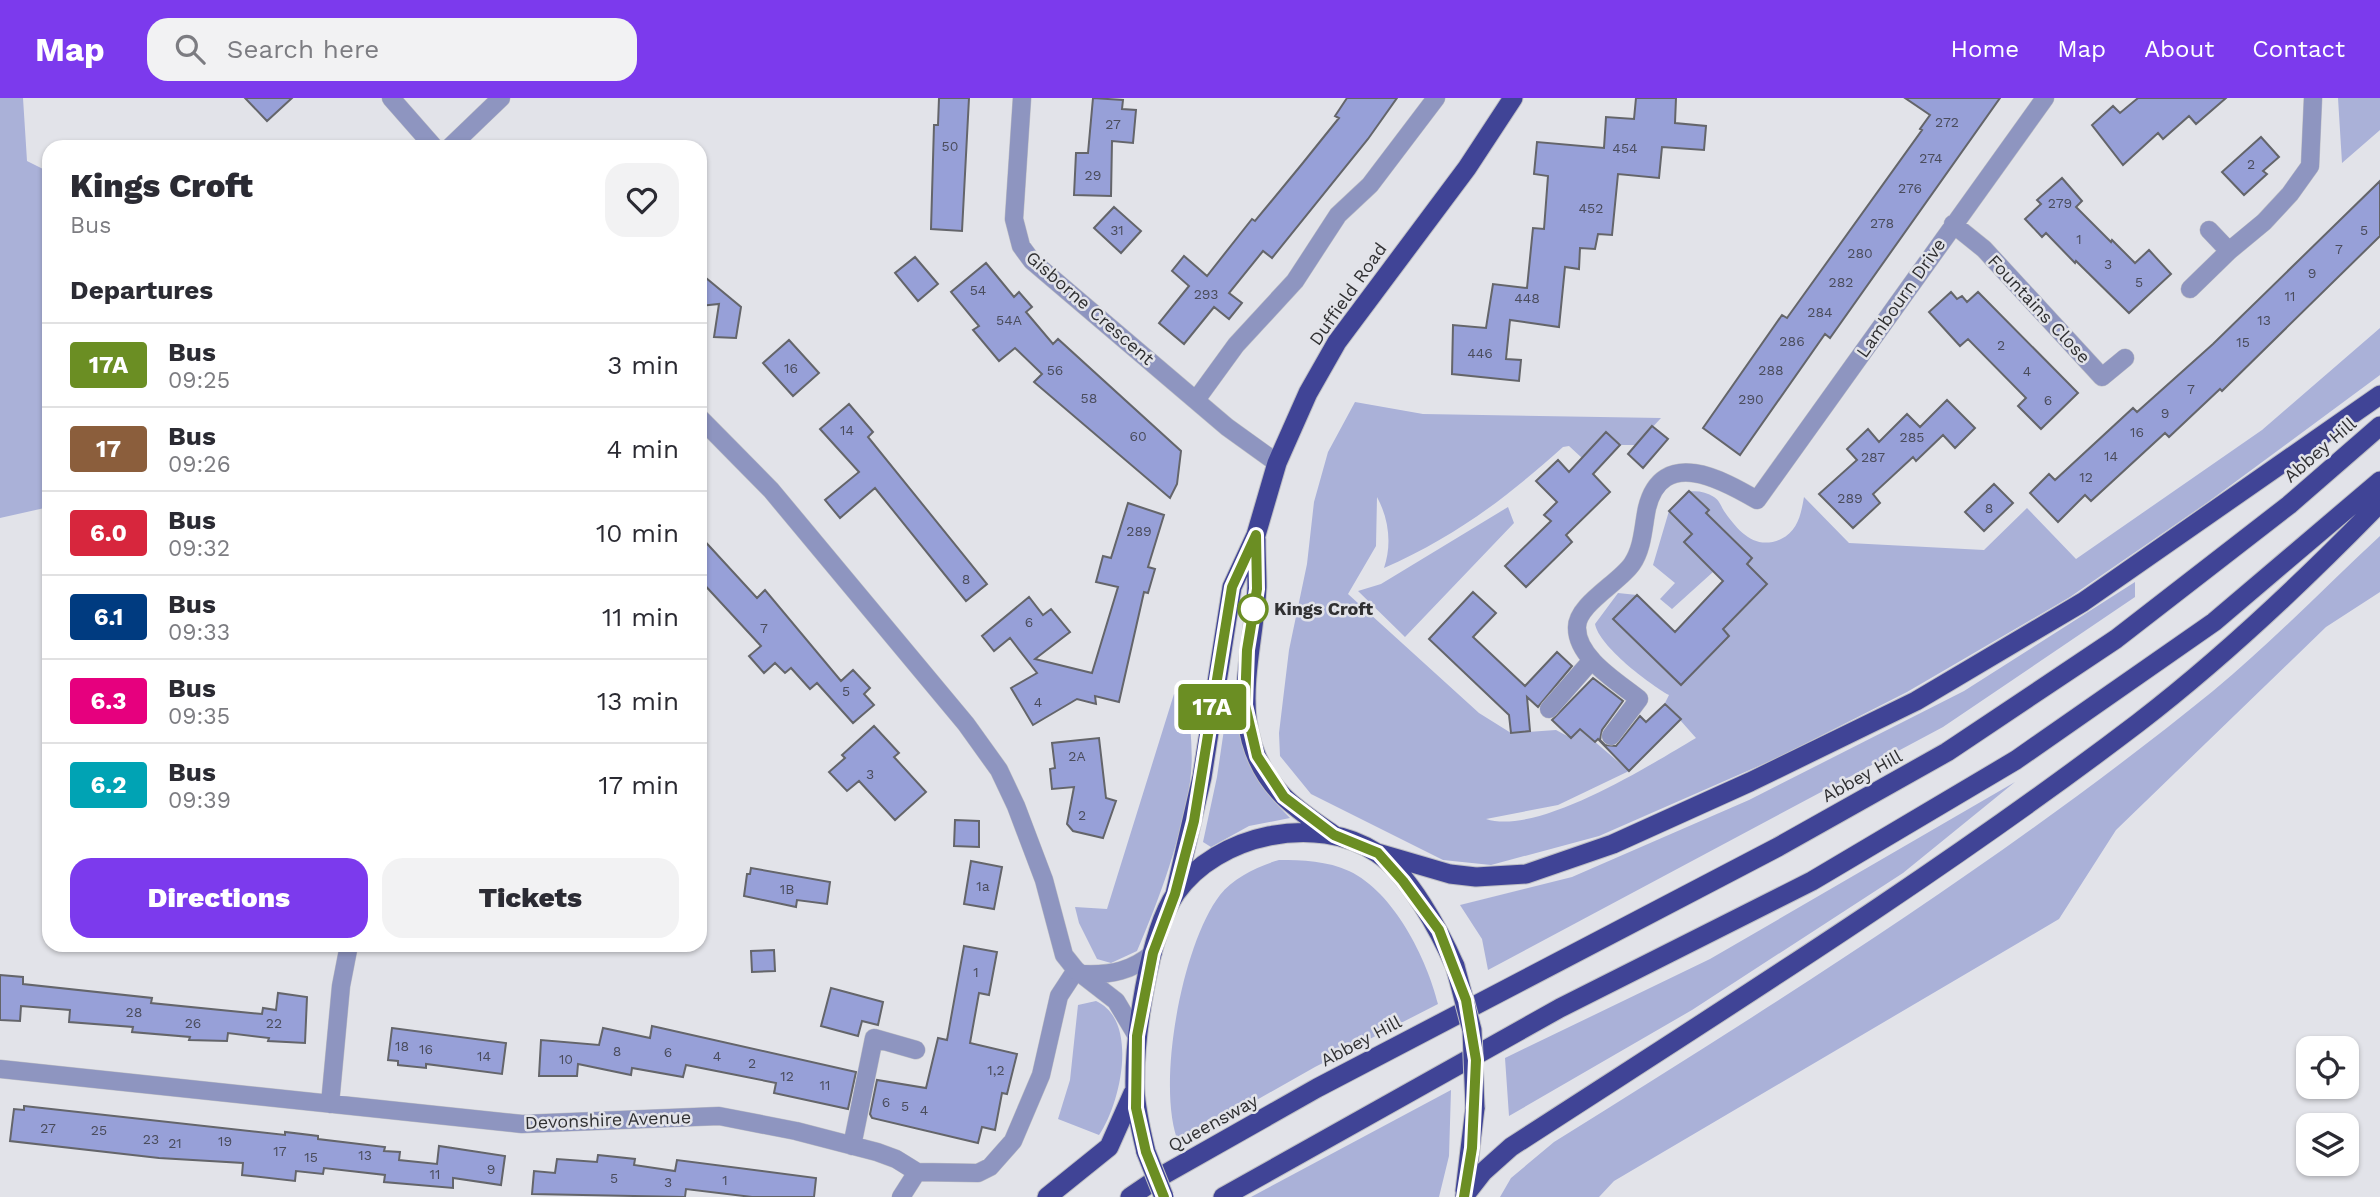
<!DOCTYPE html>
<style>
body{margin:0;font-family:"Work Sans",sans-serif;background:#f2f2f3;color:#2b2b33;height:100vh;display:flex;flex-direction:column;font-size:26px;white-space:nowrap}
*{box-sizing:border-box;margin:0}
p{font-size:23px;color:#7c7c81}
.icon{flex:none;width:38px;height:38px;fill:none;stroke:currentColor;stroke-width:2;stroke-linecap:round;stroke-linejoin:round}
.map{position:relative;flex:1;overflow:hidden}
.details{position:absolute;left:42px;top:42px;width:665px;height:812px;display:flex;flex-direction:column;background:#fff;border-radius:21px;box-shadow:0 2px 5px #0004}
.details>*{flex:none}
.badge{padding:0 14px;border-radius:5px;font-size:24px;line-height:46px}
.buttons{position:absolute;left:2296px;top:938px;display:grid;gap:14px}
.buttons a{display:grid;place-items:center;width:63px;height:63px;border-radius:14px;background:#fff;box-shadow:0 2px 5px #0004;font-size:35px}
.map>.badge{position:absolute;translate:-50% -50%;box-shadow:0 0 0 4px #fff}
h2{padding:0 28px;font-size:26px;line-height:63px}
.round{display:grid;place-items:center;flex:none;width:74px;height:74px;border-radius:21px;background:#f2f2f3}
.overview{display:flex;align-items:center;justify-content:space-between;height:119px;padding:0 28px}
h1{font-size:33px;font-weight:800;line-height:52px}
.primary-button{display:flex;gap:14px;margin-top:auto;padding:14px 28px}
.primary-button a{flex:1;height:80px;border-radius:21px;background:#7c3aed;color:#fff;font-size:28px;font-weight:800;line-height:80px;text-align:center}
.primary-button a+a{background:#f2f2f3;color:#2b2b33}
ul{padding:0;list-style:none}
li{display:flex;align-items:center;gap:21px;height:84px;padding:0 28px;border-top:2px solid #e1e1e2}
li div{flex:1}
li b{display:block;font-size:26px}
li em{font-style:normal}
li .badge{min-width:77px;font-weight:700;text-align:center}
header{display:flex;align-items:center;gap:42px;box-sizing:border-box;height:98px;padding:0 35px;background:#7c3aed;color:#fff}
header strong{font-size:33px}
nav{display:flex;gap:38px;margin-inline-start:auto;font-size:24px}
.search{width:490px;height:63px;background:#f2f2f3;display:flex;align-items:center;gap:18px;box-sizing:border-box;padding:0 24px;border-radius:21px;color:#7c7c81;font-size:26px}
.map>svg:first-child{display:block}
.green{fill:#aab1d8}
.building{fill:#97a0d8;stroke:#64656a;stroke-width:2}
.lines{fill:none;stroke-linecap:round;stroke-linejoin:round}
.minor-casing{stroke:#bebfc4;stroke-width:19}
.tertiary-casing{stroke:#bebfc4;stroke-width:19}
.trunk-casing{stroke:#bebfc4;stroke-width:21}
.minor{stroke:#8e95c0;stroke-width:18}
.tertiary{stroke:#8e95c0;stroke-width:18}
.trunk{stroke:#404496;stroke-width:19}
.trunk-bridge-casing{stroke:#bebfc4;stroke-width:21;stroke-linecap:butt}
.trunk-bridge{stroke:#404496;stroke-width:19}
.line-casing{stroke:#fff;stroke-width:16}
.line{stroke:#6b8e23;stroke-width:10}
.stop-dot{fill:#fff;stroke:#6b8e23;stroke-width:3.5}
.labels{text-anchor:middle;stroke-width:5;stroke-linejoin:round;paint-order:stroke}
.number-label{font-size:14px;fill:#4a4c5c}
.street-label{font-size:18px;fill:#303032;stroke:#e2e3e9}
.stop-label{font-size:18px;font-weight:bold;fill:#303032;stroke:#e2e3e9;text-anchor:start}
</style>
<header>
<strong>Map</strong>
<div class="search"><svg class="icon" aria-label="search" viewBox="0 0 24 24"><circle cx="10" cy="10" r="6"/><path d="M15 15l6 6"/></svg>Search here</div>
<nav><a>Home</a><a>Map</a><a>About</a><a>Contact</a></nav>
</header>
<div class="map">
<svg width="2380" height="1099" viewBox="0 0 2380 1099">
<rect width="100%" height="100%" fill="#e2e3e9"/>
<!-- green -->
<path class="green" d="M0,0H23L27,63L49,74V409L0,420Z
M2338,0H2380V32L2342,65Z
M2380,230V277L2208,404L2070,499L1907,594L1777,660L1599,738L1491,767L1443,762L1311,696L1280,658L1279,635L1289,552L1307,466L1314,404L1328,354L1355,304L1423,316L1661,320L1636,347H1620L1606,334L1582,360L1569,348L1563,349C1506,400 1455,439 1384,470C1392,447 1389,421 1377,399L1376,448L1348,496L1479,615L1511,635L1556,632L1571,640L1580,631L1629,673L1558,707L1486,721C1538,738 1650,667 1696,640L1665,605L1669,597C1649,586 1599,548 1595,526L1618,495L1637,497L1614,521L1681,586L1729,538L1723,531L1767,486L1747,466L1752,460L1706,415L1689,393L1683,395C1693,392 1705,393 1714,399C1719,402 1721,408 1724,413C1738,433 1755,453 1781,441C1798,433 1801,416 1804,399L1849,445L1984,452L2027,410L2076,461L2262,332Z
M1508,409L1514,425L1405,539L1358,493L1381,486Z
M1669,413L1692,436L1684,445L1713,474L1672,511L1660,501L1675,485L1653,467Z
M2380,438V494L2326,529L2116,732L2059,821L1614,1083L1599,1099H1500L1511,1080L1554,1044C1780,903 2006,761 2213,593C2271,545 2325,489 2380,438Z
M2135,484V499L1943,629L1488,872L1482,841L1460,807L1572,779L1749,702L1964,593Z
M1231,584L1237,588C1239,647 1248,678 1290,720L1249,728L1211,749L1203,744L1217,679Z
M1174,596L1188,603C1190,629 1194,657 1190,684C1181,741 1160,800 1137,853L1111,865L1097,861L1079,825L1075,809L1107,811Z
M2015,684L1903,775L1692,912L1509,1018L1505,960L1710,861Z
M1279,762C1302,762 1328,763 1349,773C1394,794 1427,861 1438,906L1315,969L1179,1046C1155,990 1182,846 1220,797C1233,780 1258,768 1279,762Z
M1096,903C1140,923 1120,1007 1099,1037L1058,1021L1070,982L1078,907Z
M1451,992L1449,1058L1439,1099H1251Z"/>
<!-- building -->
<path class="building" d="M245,0H292L267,23Z
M939,0H969L962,133L931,131L934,27H938Z
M1093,0L1123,2L1122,11L1136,12L1133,45L1112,43L1111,98L1074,97L1076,55H1088Z
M1347,0H1397L1368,41L1272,160L1263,153L1229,195L1242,205L1229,221L1214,209L1184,246L1159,225L1189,188L1172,173L1184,158L1207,178L1252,121L1255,123L1302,66L1339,20L1335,18Z
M1636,0H1676L1675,25L1706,28L1704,52L1662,49L1659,80L1618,76L1612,137L1598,136L1595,151L1580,150L1579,171L1565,169L1559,229L1510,222L1506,261L1521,262L1519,283L1452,276L1453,227L1486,230L1493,186L1527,190L1533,130L1544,131L1548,78L1534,76L1537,44L1604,50L1606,19L1634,21Z
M1905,0H2000L1830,240L1825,236L1740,357L1703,330L1782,217L1787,220L1922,32L1920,31L1930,17Z
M2138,0H2226L2196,26L2189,18L2163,41L2158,35L2123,67L2092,27L2113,8L2120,15Z
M2261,39L2279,59L2263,73L2267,76L2244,97L2222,74Z
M2062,80L2082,103L2076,109L2111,144L2112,142L2135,165L2149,152L2171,176L2129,215L2076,163L2075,165L2046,135L2042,139L2025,121L2041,106L2037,102Z
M2380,83V138L2222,293L2220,291L2169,339L2165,335L2091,403L2085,397L2058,424L2030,395L2049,376L2055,382L2133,310L2137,314L2213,246Z
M1114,109L1141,133L1121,155L1094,130Z
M915,159L938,186L918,203L895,175Z
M986,165L1014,199L1019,194L1032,209L1026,214L1053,246L1058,241L1181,353L1177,386L1170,400L1034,284L1042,276L1015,250L999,263L973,232L979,228L951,194Z
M700,175L741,209L736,240L714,239L719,206L700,208Z
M1951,194L1957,201L1962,198L1967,204L1978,194L2078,295L2041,331L2018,308L2026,300L1968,241L1960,248L1929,214Z
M789,242L819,275L793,298L763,265Z
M1947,302L1975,330L1955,350L1943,337L1916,363L1913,359L1873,396L1880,405L1853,430L1819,396L1857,362L1847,351L1868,331L1879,344L1907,316L1920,329Z
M849,306L873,334L868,339L987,486L966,503L875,390L840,420L825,402L859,374L820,331Z
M1652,328L1668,341L1643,370L1628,356Z
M1606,334L1620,347L1593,376L1610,394L1566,437L1572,444L1526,489L1505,468L1551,423L1544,417L1557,404L1536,383L1558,362L1569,374Z
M1994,386L2013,405L1984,433L1965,414Z
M1689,393L1709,412L1706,415L1752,460L1747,466L1767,486L1723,531L1729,538L1681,587L1613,521L1637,497L1675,534L1723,483L1684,444L1692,436L1669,413Z
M1128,405L1164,417L1148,469L1155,471L1148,495L1144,494L1119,604L1095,598L1096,606L1077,601L1033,627L1011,590L1037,575L1010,540L994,553L982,538L1029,499L1043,517L1051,511L1070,534L1035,561L1092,575L1118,489L1096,484L1103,458L1111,460Z
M700,438L757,500L765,492L841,583L853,572L870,590L864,596L874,607L853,625L817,585L810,591L791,570L785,575L775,565L764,575L749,558L761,548L700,482Z
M1473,494L1496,515L1473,539L1525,588L1557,554L1572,568L1538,609L1527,599L1530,633L1511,635L1509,617L1429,541Z
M1593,580L1623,603L1602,632L1600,642L1605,647L1616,648L1640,618L1646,624L1665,606L1681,621L1629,673L1598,641L1595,644L1580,631L1571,640L1552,622Z
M874,628L899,655L894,659L926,694L895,722L859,683L847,693L829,674L845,660L842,657Z
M1099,640L1106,700L1116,703L1103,740L1073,733L1067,726L1074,689L1052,691L1050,671L1055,670L1052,645Z
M955,722L979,723V749L954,748Z
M971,763L1002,769L994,811L964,806Z
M751,770L830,784L827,806L797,802L796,809L744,798L747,776H750Z
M964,848L997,854L989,897L979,895L970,945L1017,956L1007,996L1002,995L995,1032L982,1029L978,1045L872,1020L870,1016L877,982L926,990L938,940L947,942Z
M774,852L775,873L752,874L751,853Z
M0,877L23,879V886L152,900L151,905L262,916L263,910L276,912L278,895L307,899L305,945L268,943L269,940L228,935L227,943L189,942L190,939L132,934L133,929L69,924L70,912L21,908L20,923L0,922Z
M831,890L883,904L878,927L862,923L858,938L821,928Z
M652,928L856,974L848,1011L774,995L776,985L686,967L683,979L632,970L631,977L578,966L577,978H539L541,942L599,947L603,930L650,940Z
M392,930L506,945L502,976L426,966V970L398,967V963L388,962Z
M24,1008L285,1037V1034L318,1038V1041L385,1049L384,1053L400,1054L399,1062L437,1066L439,1048L505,1058L501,1087L453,1080V1090L384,1084L385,1077L324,1070L323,1076L296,1073L295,1083L242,1077L243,1065L159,1060L10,1043L14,1011L24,1012Z
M598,1057L635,1061L634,1067L675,1073L677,1062L816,1080L814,1099H752L686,1091L685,1099L532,1096L534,1073L555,1075L557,1061L597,1064Z"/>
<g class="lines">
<defs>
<path id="minor" d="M1022,0L1014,121L1021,148L1032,163L1227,329L1277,365
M450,49L501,0
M1953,126L1984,151L2102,279L2125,260
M2209,132L2229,153
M2190,191L2229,153L2264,124L2290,96L2310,68L2313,0
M1196,302L1236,247L1295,183L1338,117L1370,87L1436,0
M1549,611L1592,562
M1611,638L1639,601C1618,584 1577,560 1577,530C1576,507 1619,485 1632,466C1643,450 1643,429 1647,410C1662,348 1723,382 1757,402L2045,0
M0,971L522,1026L719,1018L796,1033L877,1054L896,1061L917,1074L978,1075L990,1069L1013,1043L1041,977L1059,898L1076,872
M330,1006L341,888L349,847
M852,1048L874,940L916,952
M901,1099L917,1074"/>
<path id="tertiary" d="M391,0L434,49
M700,320L771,392L966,626L999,672L1016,708L1044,782L1064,857L1076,872L1116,903L1137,938
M1084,876C1111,877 1132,873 1153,855"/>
<path id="trunk" d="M1256,441C1256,457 1257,474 1257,489C1253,562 1223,636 1283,698C1298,713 1317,725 1334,737
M1378,755L1450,776L1476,779L1526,776L1613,746L1750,684L1916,603L2083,504L2380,297
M1175,796L1202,679L1232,489L1256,437L1277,365L1308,295L1337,244L1467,70L1513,0
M1146,1054C1141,1033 1136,1013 1135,991C1134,942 1148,836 1176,795C1217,736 1317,715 1377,755C1409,776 1440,834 1455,868
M1465,1093L1475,1010
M1465,1097L1483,1074L1511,1049C1722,912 1937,778 2138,625C2224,559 2305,482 2380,405
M1047,1099L1109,1049L1133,995
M1130,1099L1158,1080L1317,990L1778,749L1947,654L2116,541L2289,407L2380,328
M1223,1099L1560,910L1812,783L2016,662L2214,524L2380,383"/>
</defs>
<!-- minor casing -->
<use href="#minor" class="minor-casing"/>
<!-- tertiary casing -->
<use href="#tertiary" class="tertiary-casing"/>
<!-- trunk casing -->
<use href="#trunk" class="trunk-casing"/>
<!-- minor -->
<use href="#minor" class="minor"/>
<!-- tertiary -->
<use href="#tertiary" class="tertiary"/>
<!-- trunk -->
<use href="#trunk" class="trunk"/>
<defs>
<path id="trunk-bridge" d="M1455,868L1472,932L1475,1010
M1146,1054L1164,1099"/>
</defs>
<!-- trunk-bridge casing -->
<use href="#trunk-bridge" class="trunk-bridge-casing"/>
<!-- trunk-bridge -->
<use href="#trunk-bridge" class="trunk-bridge"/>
</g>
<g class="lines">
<defs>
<path id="line" d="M1164,1099L1146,1054L1136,1010L1137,938L1153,855L1175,796L1194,723L1232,489L1256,437L1257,491L1247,552L1245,607L1257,658L1284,699L1334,737L1378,755L1403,783L1439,832L1466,902L1476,962L1472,1050L1464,1099"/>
</defs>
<!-- line casing -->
<use href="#line" class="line-casing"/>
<!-- line -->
<use href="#line" class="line"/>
</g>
<!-- markers -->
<circle class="stop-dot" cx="1253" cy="511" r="14"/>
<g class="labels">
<!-- number labels -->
<g class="number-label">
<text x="1947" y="29">272</text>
<text x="1113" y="31">27</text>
<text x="950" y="53">50</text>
<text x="1625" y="55">454</text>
<text x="1931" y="65">274</text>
<text x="2251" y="71">2</text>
<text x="1093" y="82">29</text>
<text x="1910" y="95">276</text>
<text x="2060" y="110">279</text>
<text x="1591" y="115">452</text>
<text x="1882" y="130">278</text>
<text x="1117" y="137">31</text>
<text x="2364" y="137">5</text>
<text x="2079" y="146">1</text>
<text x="2339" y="156">7</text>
<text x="1860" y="160">280</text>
<text x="2108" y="171">3</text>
<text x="2312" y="180">9</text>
<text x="1841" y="189">282</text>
<text x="2139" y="189">5</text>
<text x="978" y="197">54</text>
<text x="1206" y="201">293</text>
<text x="2290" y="203">11</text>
<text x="1527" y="205">448</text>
<text x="1820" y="219">284</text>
<text x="1009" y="227">54A</text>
<text x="2264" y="227">13</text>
<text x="1792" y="248">286</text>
<text x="2243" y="249">15</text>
<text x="2001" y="252">2</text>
<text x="1480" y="260">446</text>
<text x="791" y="275">16</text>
<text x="1055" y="277">56</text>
<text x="1771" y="277">288</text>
<text x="2027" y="278">4</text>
<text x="2191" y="296">7</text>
<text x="1089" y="305">58</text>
<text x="1751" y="306">290</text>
<text x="2048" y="307">6</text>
<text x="2165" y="320">9</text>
<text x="847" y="337">14</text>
<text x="2137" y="339">16</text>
<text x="1138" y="343">60</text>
<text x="1912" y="344">285</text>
<text x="2111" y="363">14</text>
<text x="1873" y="364">287</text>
<text x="2086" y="384">12</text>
<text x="1850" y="405">289</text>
<text x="1989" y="415">8</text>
<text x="1139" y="438">289</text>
<text x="966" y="486">8</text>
<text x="1029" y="529">6</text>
<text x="764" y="535">7</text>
<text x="846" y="598">5</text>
<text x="1038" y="609">4</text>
<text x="1077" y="663">2A</text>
<text x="870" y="681">3</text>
<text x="1082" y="722">2</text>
<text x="983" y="793">1a</text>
<text x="787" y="796">1B</text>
<text x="976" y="879">1</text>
<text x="134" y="919">28</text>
<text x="193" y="930">26</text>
<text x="274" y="930">22</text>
<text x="402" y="953">18</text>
<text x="426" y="956">16</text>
<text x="617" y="958">8</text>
<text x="668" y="959">6</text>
<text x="484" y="963">14</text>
<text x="717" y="963">4</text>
<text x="566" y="966">10</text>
<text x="752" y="970">2</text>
<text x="996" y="977">1,2</text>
<text x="787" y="983">12</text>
<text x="825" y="992">11</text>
<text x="886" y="1009">6</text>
<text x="905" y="1013">5</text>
<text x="924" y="1017">4</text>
<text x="48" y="1035">27</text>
<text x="99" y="1037">25</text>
<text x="151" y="1046">23</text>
<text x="225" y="1048">19</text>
<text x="175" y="1050">21</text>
<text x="280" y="1058">17</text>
<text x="365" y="1062">13</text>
<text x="311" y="1064">15</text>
<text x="491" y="1076">9</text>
<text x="435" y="1081">11</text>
<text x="614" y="1085">5</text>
<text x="725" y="1087">1</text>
<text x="668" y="1089">3</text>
</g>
<!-- street labels -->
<g class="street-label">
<text transform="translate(1348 196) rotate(-55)" y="6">Duffield Road</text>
<text transform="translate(1901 200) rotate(-55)" y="6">Lambourn Drive</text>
<text transform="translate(1090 210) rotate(41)" y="6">Gisborne Crescent</text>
<text transform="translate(2039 211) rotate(47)" y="6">Fountains Close</text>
<text transform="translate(2320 352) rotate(-41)" y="6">Abbey Hill</text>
<text transform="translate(1862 678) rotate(-29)" y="6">Abbey Hill</text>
<text transform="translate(1361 943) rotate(-28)" y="6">Abbey Hill</text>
<text transform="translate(608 1022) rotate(-2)" y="6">Devonshire Avenue</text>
<text transform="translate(1213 1025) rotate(-29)" y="6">Queensway</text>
</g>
<!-- stop labels -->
<g class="stop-label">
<text x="1274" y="517">Kings Croft</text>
</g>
</g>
</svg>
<div class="buttons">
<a><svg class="icon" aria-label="locate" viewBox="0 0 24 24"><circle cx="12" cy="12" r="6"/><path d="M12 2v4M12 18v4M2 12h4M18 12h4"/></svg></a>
<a><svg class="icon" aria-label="layers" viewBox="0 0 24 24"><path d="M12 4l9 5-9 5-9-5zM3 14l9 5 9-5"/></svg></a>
</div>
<b class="badge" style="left:1212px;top:609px;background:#6b8e23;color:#fff">17A</b>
<section class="details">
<div class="overview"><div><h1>Kings Croft</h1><p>Bus</p></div><a class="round"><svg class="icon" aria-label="heart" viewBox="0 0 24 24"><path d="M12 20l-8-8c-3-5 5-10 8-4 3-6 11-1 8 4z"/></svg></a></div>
<h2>Departures</h2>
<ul>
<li><span class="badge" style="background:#6b8e23;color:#fff">17A</span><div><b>Bus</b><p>09:25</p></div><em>3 min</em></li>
<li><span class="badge" style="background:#8b5e3c;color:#fff">17</span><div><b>Bus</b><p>09:26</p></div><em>4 min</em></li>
<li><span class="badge" style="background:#d7263d;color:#fff">6.0</span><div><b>Bus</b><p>09:32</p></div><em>10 min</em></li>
<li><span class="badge" style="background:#003b80;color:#fff">6.1</span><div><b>Bus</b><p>09:33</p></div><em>11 min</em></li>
<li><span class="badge" style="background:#e6007e;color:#fff">6.3</span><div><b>Bus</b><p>09:35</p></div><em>13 min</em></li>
<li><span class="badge" style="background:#00a3b4;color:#fff">6.2</span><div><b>Bus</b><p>09:39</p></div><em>17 min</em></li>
</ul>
<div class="primary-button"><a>Directions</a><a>Tickets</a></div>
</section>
</div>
